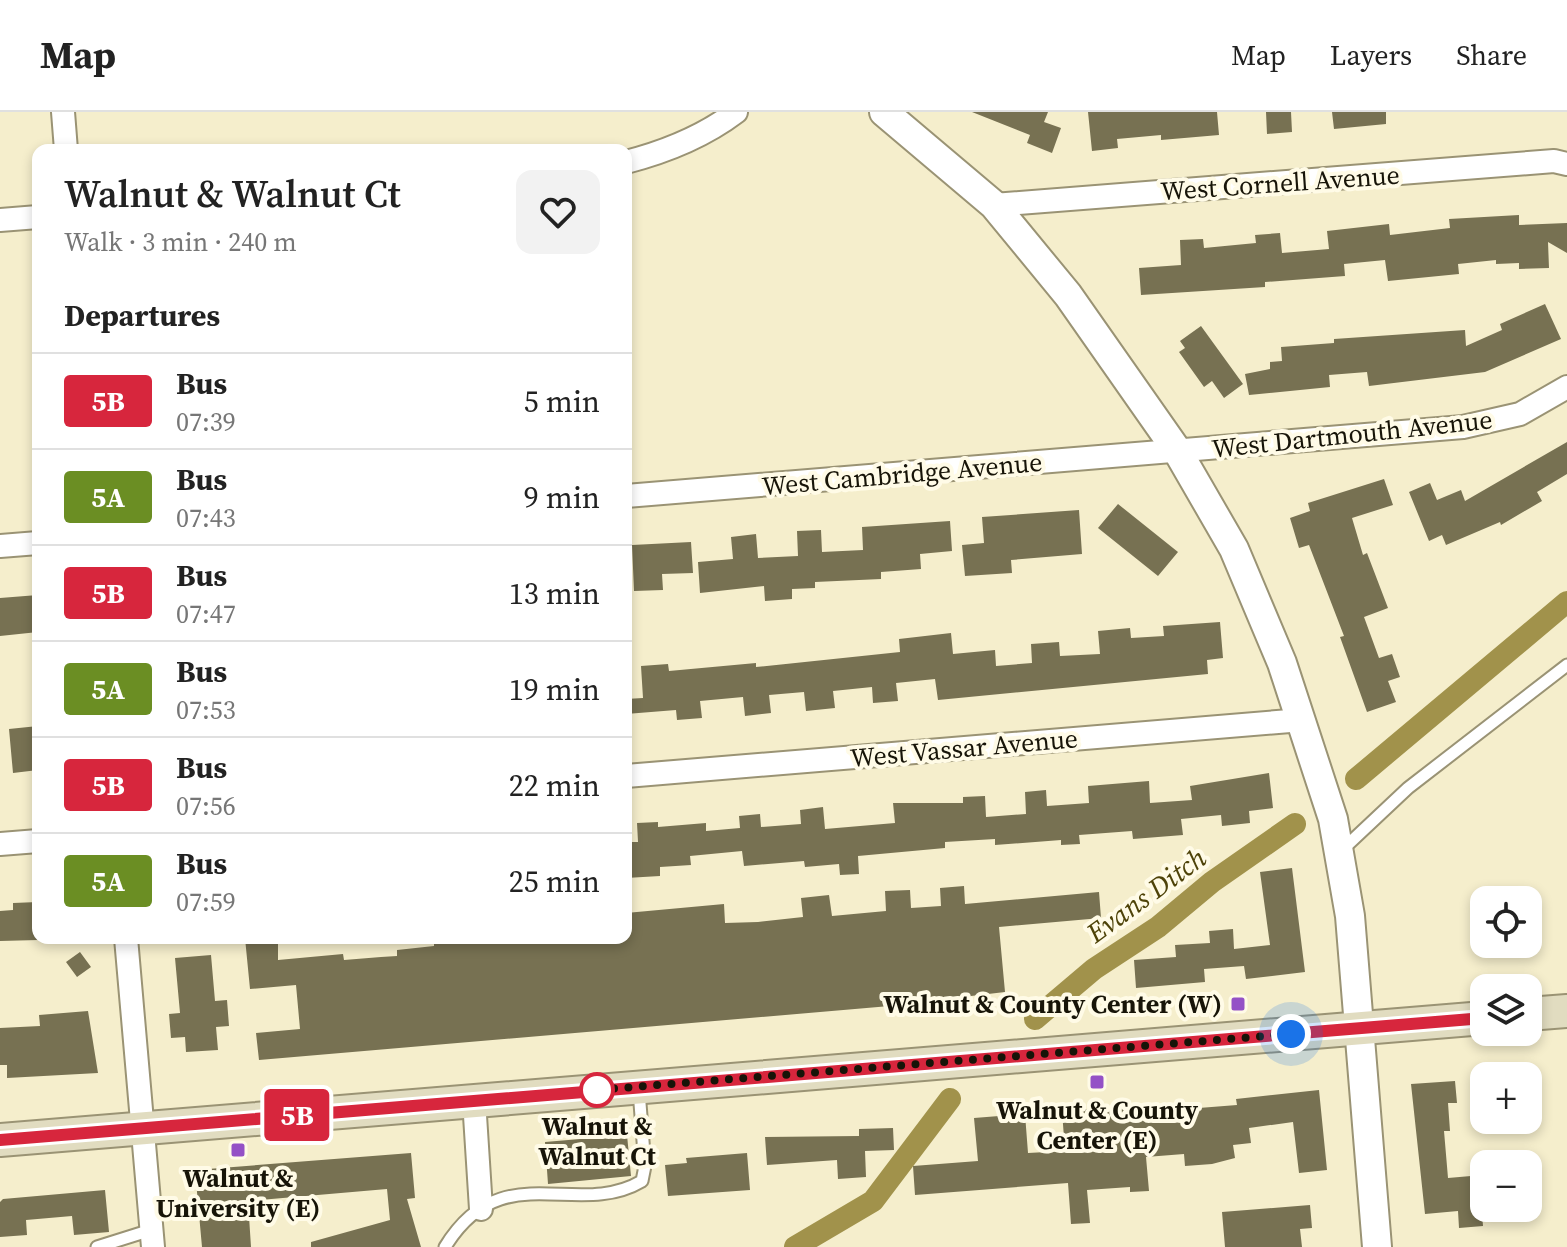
<!DOCTYPE html>
<meta charset="utf-8">
<style>
body{margin:0;font-family:"Source Serif 4",serif;background:#f2f2f2;color:#222;height:100vh;display:flex;flex-direction:column;font-size:30px;white-space:nowrap}
*{box-sizing:border-box;margin:0}
p{font-size:26px;color:#767676}
.icon{flex:none;width:44px;height:44px;fill:none;stroke:currentColor;stroke-width:2;stroke-linecap:round;stroke-linejoin:round}
.map{position:relative;flex:1;overflow:hidden}
.details{position:absolute;left:32px;top:32px;width:600px;height:800px;display:flex;flex-direction:column;background:#fff;border-radius:16px;box-shadow:0 4px 12px #0003}
.details>*{flex:none}
.badge{padding:0 16px;border-radius:6px;font-size:28px;line-height:52px}
.buttons{position:absolute;left:1470px;top:774px;display:grid;gap:16px}
.buttons a{display:grid;place-items:center;width:72px;height:72px;border-radius:16px;background:#fff;box-shadow:0 4px 12px #0003;font-size:40px}
.you{position:absolute;width:40px;height:40px;margin:-20px;border:6px solid #fff;border-radius:50%;background:#1a73e8;box-shadow:0 0 0 12px #1a73e833}
.map>.badge{position:absolute;translate:-50% -50%;box-shadow:0 0 0 4px #fff}
h2{padding:0 32px;font-size:30px;line-height:72px}
.round{display:grid;place-items:center;flex:none;width:84px;height:84px;border-radius:16px;background:#f2f2f2}
.headline{display:flex;align-items:center;justify-content:space-between;height:136px;padding:0 32px}
h1{font-size:38px;font-weight:600;line-height:60px}
ul{padding:0;list-style:none}
li{display:flex;align-items:center;gap:24px;height:96px;padding:0 32px;border-top:2px solid #e0e0e0}
li div{flex:1}
li b{display:block;font-size:30px}
li em{font-style:normal}
li .badge{min-width:88px;font-weight:700;text-align:center}
header{display:flex;align-items:center;gap:48px;box-sizing:border-box;height:112px;padding:0 40px;background:#fff;border-bottom:2px solid #e0e0e0}
header strong{font-size:38px}
nav{display:flex;gap:44px;margin-inline-start:auto;font-size:28px}
.map>svg:first-child{display:block}
.lines{fill:none;stroke-linecap:round;stroke-linejoin:round}
.canal{stroke:#a1924b;stroke-width:22}
.building{fill:#777152}
.service-casing{stroke:#9a9374;stroke-width:15}
.minor-casing{stroke:#9a9374;stroke-width:26}
.tertiary-casing{stroke:#9a9374;stroke-width:32}
.secondary-casing{stroke:#9a9374;stroke-width:36}
.service{stroke:#fff;stroke-width:11}
.minor{stroke:#fff;stroke-width:22}
.tertiary{stroke:#fff;stroke-width:28}
.secondary{stroke:#e1dcc0;stroke-width:32}
.line-casing{stroke:#fff;stroke-width:18}
.line{stroke:#d7263d;stroke-width:12}
.walk{stroke:#171408;stroke-width:8;stroke-dasharray:0 14.4}
.poi-dot{fill:#9451c6;stroke:#fffbe7;stroke-width:3}
.stop-dot{fill:#fff;stroke:#d7263d;stroke-width:4}
.labels{text-anchor:middle;stroke-width:8;stroke-linejoin:round;paint-order:stroke}
.street-label{font-size:26px;fill:#171408;stroke:#fffbe7}
.poi-label{font-size:26px;font-weight:bold;fill:#171408;stroke:#fffbe7}
.stop-label{font-size:26px;font-weight:bold;fill:#171408;stroke:#fffbe7}
.water-label{font-size:28px;font-style:italic;fill:#4e4309;stroke:#fffbe7}
</style>
<header>
<strong>Map</strong>
<nav><a>Map</a><a>Layers</a><a>Share</a></nav>
</header>
<div class="map">
<svg width="1567" height="1135" viewBox="0 0 1567 1135">
<rect width="100%" height="100%" fill="#f5eecc"/>
<g class="lines">
<!-- canal -->
<path class="canal" d="M1356,667L1567,490
M1035,907L1094,857L1158,815L1212,770L1295,712
M795,1135L873,1089L950,987"/>
</g>
<!-- building -->
<path class="building" d="M972,0H1048L1044,10L1061,16L1052,41L1027,31L1030,23Z
M1088,0H1217L1219,23L1161,28V23L1117,27L1118,36L1092,39Z
M1266,0H1291L1292,20L1267,22Z
M1332,0H1386V12L1334,17Z
M1519,103V113L1567,111V141L1548,130L1549,156L1519,157V151L1496,152V148L1458,152L1459,162L1388,169L1385,148L1344,152L1345,164L1265,170V175L1141,183L1139,156L1181,153L1180,128L1203,127L1204,136L1256,131L1255,123L1280,121L1282,141L1329,137L1327,119L1389,112L1390,123L1450,116L1449,107Z
M1545,192L1561,227L1485,260L1369,274L1367,260L1329,263L1330,275L1249,283L1245,262L1270,257V250L1282,249L1281,235L1334,231V227L1465,218L1466,234L1502,218L1500,212Z
M1201,214L1243,272L1224,286L1212,269L1204,275L1179,240L1185,236L1180,229Z
M1567,330V362L1537,380L1542,389L1501,413L1500,410L1446,433L1442,423L1429,429L1409,380L1430,371L1437,388L1461,378L1465,389Z
M1384,367L1393,393L1352,406L1363,443L1367,441L1388,496L1364,505L1379,546L1392,542L1400,565L1388,569L1396,590L1367,600L1340,525L1344,524L1309,433L1299,436L1290,406L1310,399L1308,391Z
M1118,392L1178,440L1158,464L1098,416Z
M1079,398L1082,442L1011,448L1012,461L965,464L962,433L984,431L982,405Z
M950,409L952,439L920,442L921,457L881,460V467L815,470V476L792,477V487L765,489L764,474L700,481L698,450L733,447L731,425L756,422L758,446L798,444L797,419L821,418L822,440L863,438L862,415Z
M691,430L693,461L662,462L663,478L634,479L632,433Z
M38,483V520L0,524V486Z
M1220,510L1223,546L1207,548L1208,562L938,588L935,567L896,571L898,589L873,591L872,575L833,579L835,596L806,599L804,580L769,583L771,601L745,604L743,585L700,589L702,606L677,608L676,598L626,602V587L643,586L641,554L668,552L669,559L756,551V555L900,540L899,527L951,521L953,542L995,538L996,554L1032,551L1031,532L1059,530L1060,544L1100,542L1098,519L1130,516L1131,526L1164,524L1163,514Z
M38,614V658L13,661L9,617Z
M1269,661L1273,696L1249,699L1250,711L1222,714L1221,703L1181,707L1183,723L1133,727L1132,719L1079,723L1080,732L1061,733V728L995,733V727L945,730V736L858,744L859,762L840,763L839,752L805,755L804,749L744,754L742,739L690,744L691,753L660,755V764L626,766V730H638L637,711L658,710V715L706,711V719L740,716L739,704L760,702L761,715L801,712L800,698L823,695L825,717L895,711L893,691H963V685L985,684L986,705L1026,702L1025,680L1046,678L1047,694L1089,691L1088,674L1149,669L1150,691L1192,688L1190,674Z
M1292,756L1305,860L1246,867L1244,854L1204,857L1205,870L1136,876L1134,848L1176,845L1175,833L1210,831L1209,819L1233,817L1234,837L1270,833L1260,760Z
M964,774L965,792L1099,780L1101,806L999,815L1005,880L971,884V887L259,948L256,921L300,917L296,873L250,877L245,826H278V848L343,842L344,848L381,845L397,844V838L434,834V830L490,826H576V830L626,826V801L724,792L725,811L758,810L803,805L801,786L829,783L832,804L886,799L885,779L910,778L911,796L941,794L940,776Z
M38,790V828L0,829V799L13,798V791Z
M80,840L91,855L77,865L66,850Z
M211,843L215,889L227,888L229,914L216,915L218,938L186,940L185,925L171,926L169,902L180,901L175,846Z
M88,899L98,961L7,966V953H0V916L40,914L39,903Z
M1455,969L1457,991H1448L1450,1019H1444L1448,1066L1471,1064L1474,1090L1481,1089L1483,1114L1459,1116L1458,1099L1425,1102L1411,972Z
M1319,978L1327,1058L1299,1061L1293,1010L1249,1016L1251,1031L1233,1033L1235,1046L1212,1052L1185,1054L1184,1042L1146,1045L1149,1079L1130,1080V1075L1087,1078L1090,1111L1071,1112L1068,1071L915,1083L913,1054L978,1049L974,1006L1025,1002L1028,1041L1065,1039L1062,999L1147,992L1148,1000L1237,993L1236,987Z
M893,1016L894,1038L865,1039L866,1065L838,1067L837,1048L767,1053L765,1025L859,1024V1017Z
M627,1023L631,1064L548,1072L545,1030Z
M411,1041L415,1086L407,1087L421,1135H311V1130L390,1108L387,1077L248,1089L251,1135H202L195,1058Z
M747,1041L750,1078L668,1084L665,1053L687,1051L686,1046Z
M105,1078L109,1120L74,1123L72,1104L26,1108L27,1123L0,1125V1090L3,1087Z
M1310,1093L1312,1116L1300,1117L1302,1135H1225L1222,1100Z"/>
<g class="lines">
<defs>
<path id="service" d="M1342,738L1408,676L1567,553
M97,1135L151,1118
M445,1135C502,1042 576,1108 642,1069L645,1054L639,979"/>
<path id="minor" d="M63,0L66,38
M626,50C665,40 703,25 736,0
M994,93L1554,49L1567,52
M0,108L38,105
M626,384L1463,315L1520,302L1567,275
M0,434L38,431
M626,664L1302,608
M0,732L38,729
M126,826L153,1135
M474,988L481,1097"/>
<path id="tertiary" d="M884,0L994,93L1068,183L1178,340L1234,437L1282,551L1333,707L1350,804L1377,1135"/>
<path id="secondary" d="M1528,902L1567,899
M0,1028L1484,906"/>
</defs>
<!-- service casing -->
<use href="#service" class="service-casing"/>
<!-- minor casing -->
<use href="#minor" class="minor-casing"/>
<!-- tertiary casing -->
<use href="#tertiary" class="tertiary-casing"/>
<!-- secondary casing -->
<use href="#secondary" class="secondary-casing"/>
<!-- service -->
<use href="#service" class="service"/>
<!-- minor -->
<use href="#minor" class="minor"/>
<!-- tertiary -->
<use href="#tertiary" class="tertiary"/>
<!-- secondary -->
<use href="#secondary" class="secondary"/>
</g>
<g class="lines">
<defs>
<path id="line" d="M0,1028L1484,906"/>
</defs>
<!-- line casing -->
<use href="#line" class="line-casing"/>
<!-- line -->
<use href="#line" class="line"/>
<!-- walk -->
<path class="walk" d="M597,978L584,979L1291,922"/>
</g>
<!-- markers -->
<g class="poi-dot">
<rect x="1230" y="884" width="16" height="16" rx="4"/>
<rect x="1089" y="962" width="16" height="16" rx="4"/>
<rect x="230" y="1030" width="16" height="16" rx="4"/>
</g>
<circle class="stop-dot" cx="597" cy="978" r="16"/>
<g class="labels">
<!-- street labels -->
<g class="street-label">
<text transform="translate(1280 71) rotate(-4)" y="9">West Cornell Avenue</text>
<text transform="translate(1352 322) rotate(-6)" y="9">West Dartmouth Avenue</text>
<text transform="translate(902 362) rotate(-5)" y="9">West Cambridge Avenue</text>
<text transform="translate(964 636) rotate(-5)" y="9">West Vassar Avenue</text>
</g>
<!-- poi labels -->
<g class="poi-label">
<text x="1222" y="901" text-anchor="end">Walnut &amp; County Center (W)</text>
<text x="1097" y="1007">Walnut &amp; County<tspan x="1097" dy="30">Center (E)</tspan></text>
<text x="238" y="1075">Walnut &amp;<tspan x="238" dy="30">University (E)</tspan></text>
</g>
<!-- stop labels -->
<g class="stop-label">
<text x="597" y="1023">Walnut &amp;<tspan x="597" dy="30">Walnut Ct</tspan></text>
</g>
<!-- water labels -->
<g class="water-label">
<text transform="translate(1146 783) rotate(-36)" y="10">Evans Ditch</text>
</g>
</g>
</svg>
<div class="buttons">
<a><svg class="icon" aria-label="locate" viewBox="0 0 24 24"><circle cx="12" cy="12" r="6"/><path d="M12 2v4M12 18v4M2 12h4M18 12h4"/></svg></a>
<a><svg class="icon" aria-label="layers" viewBox="0 0 24 24"><path d="M12 4l9 5-9 5-9-5zM3 14l9 5 9-5"/></svg></a>
<a>+</a>
<a>−</a>
</div>
<div class="you" style="left:1291px;top:922px"></div>
<b class="badge" style="left:297px;top:1003px;background:#d7263d;color:#fff">5B</b>
<section class="details">
<div class="headline"><div><h1>Walnut &amp; Walnut Ct</h1><p>Walk · 3 min · 240 m</p></div><a class="round"><svg class="icon" aria-label="heart" viewBox="0 0 24 24"><path d="M12 20l-8-8c-3-5 5-10 8-4 3-6 11-1 8 4z"/></svg></a></div>
<h2>Departures</h2>
<ul>
<li><span class="badge" style="background:#d7263d;color:#fff">5B</span><div><b>Bus</b><p>07:39</p></div><em>5 min</em></li>
<li><span class="badge" style="background:#6b8e23;color:#fff">5A</span><div><b>Bus</b><p>07:43</p></div><em>9 min</em></li>
<li><span class="badge" style="background:#d7263d;color:#fff">5B</span><div><b>Bus</b><p>07:47</p></div><em>13 min</em></li>
<li><span class="badge" style="background:#6b8e23;color:#fff">5A</span><div><b>Bus</b><p>07:53</p></div><em>19 min</em></li>
<li><span class="badge" style="background:#d7263d;color:#fff">5B</span><div><b>Bus</b><p>07:56</p></div><em>22 min</em></li>
<li><span class="badge" style="background:#6b8e23;color:#fff">5A</span><div><b>Bus</b><p>07:59</p></div><em>25 min</em></li>
</ul>
</section>
</div>
